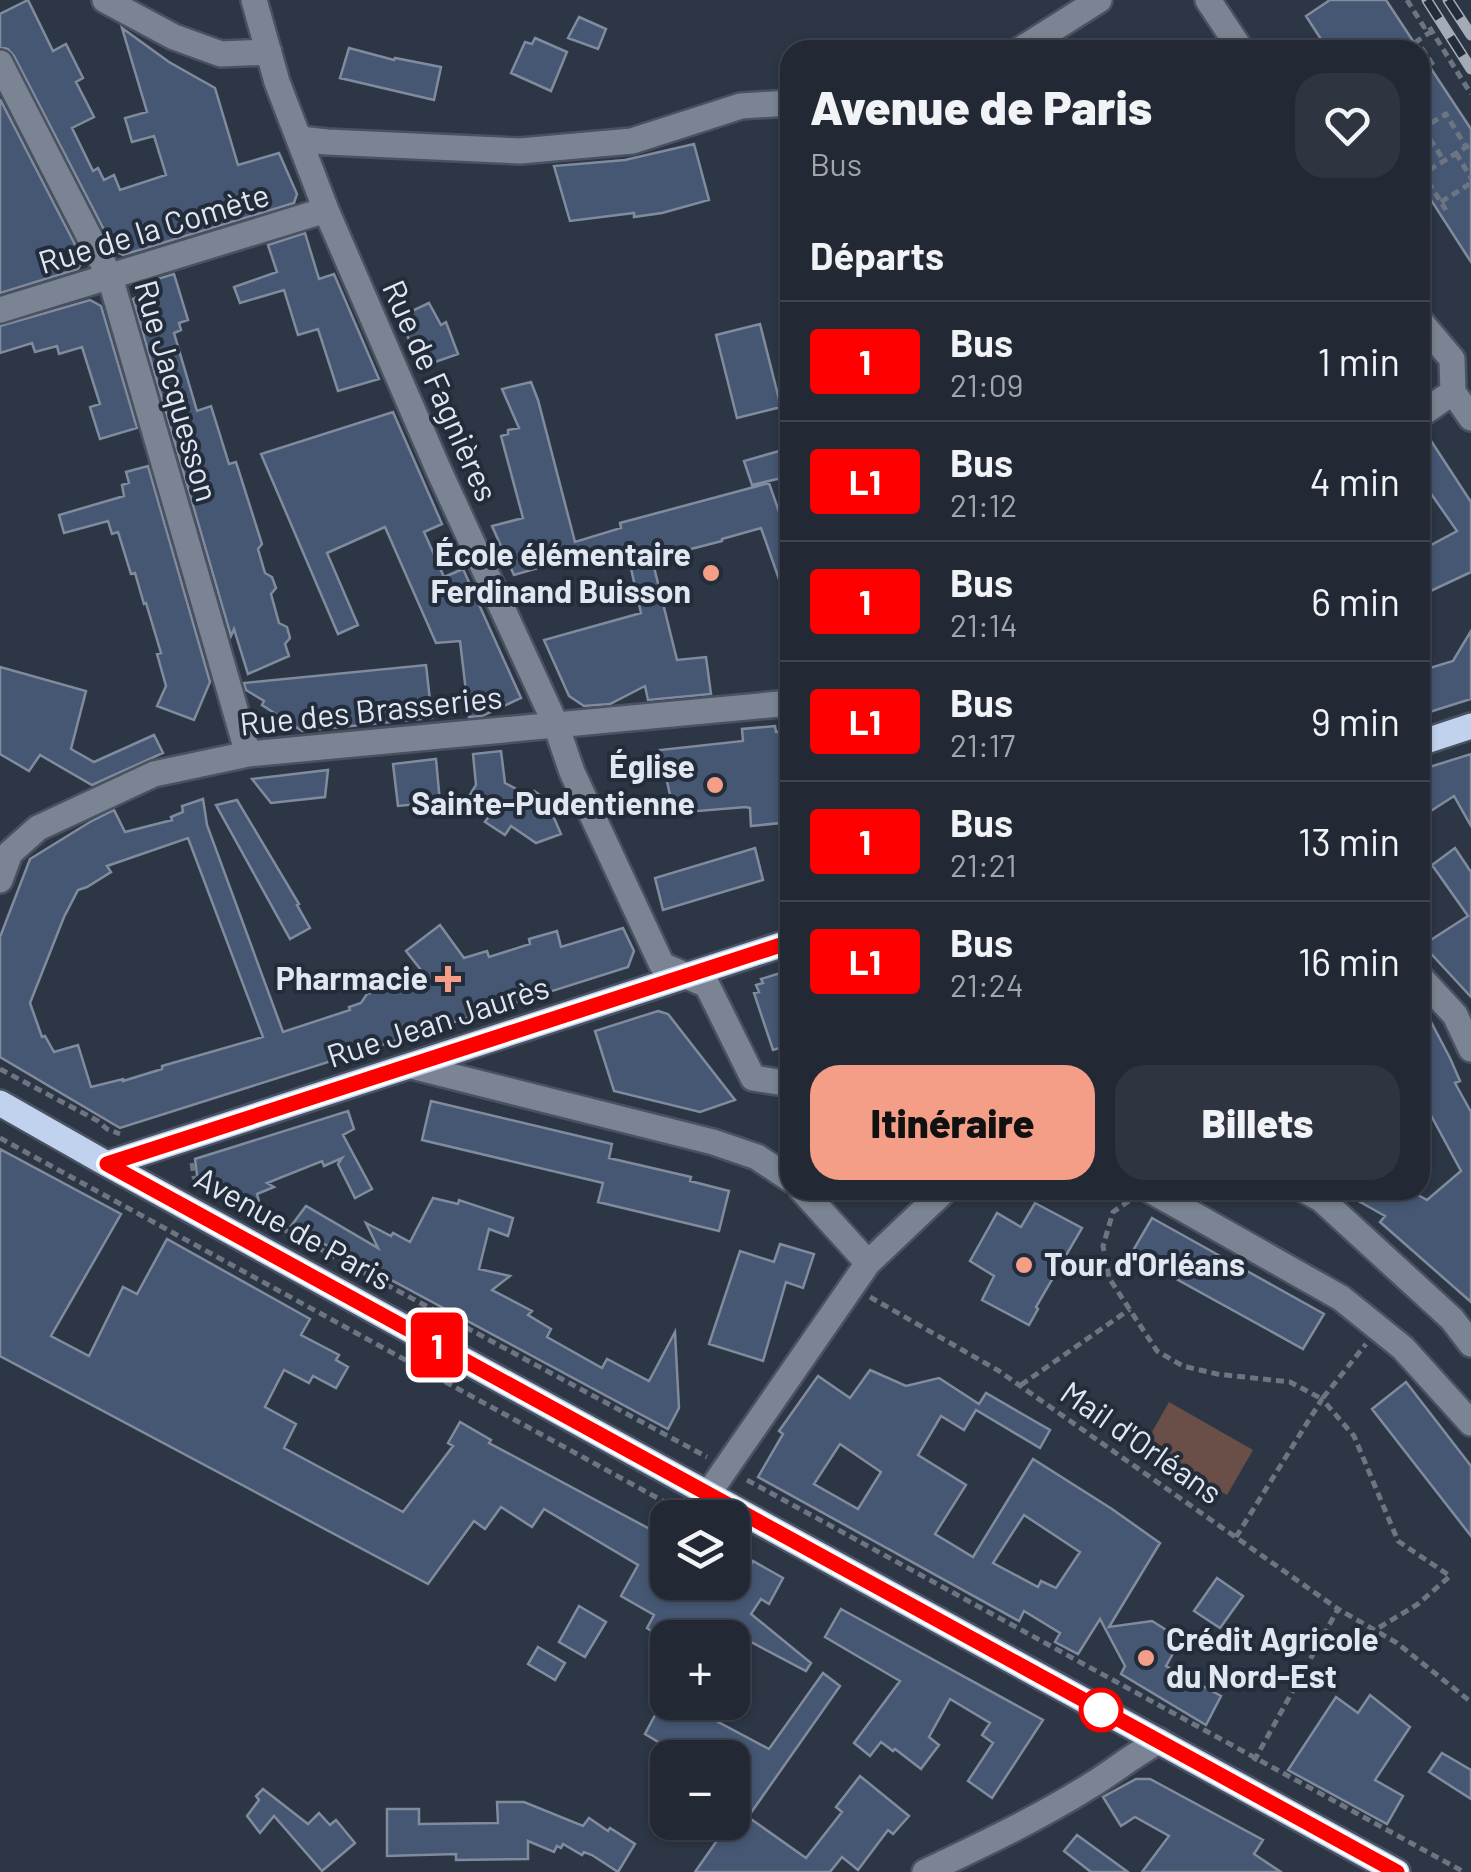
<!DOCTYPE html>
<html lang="fr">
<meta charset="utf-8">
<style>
body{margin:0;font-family:Barlow,sans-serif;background:#2e3440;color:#f1f3f6;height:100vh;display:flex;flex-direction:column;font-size:38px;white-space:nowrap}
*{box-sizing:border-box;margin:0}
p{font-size:32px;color:#a2a6ac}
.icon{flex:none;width:55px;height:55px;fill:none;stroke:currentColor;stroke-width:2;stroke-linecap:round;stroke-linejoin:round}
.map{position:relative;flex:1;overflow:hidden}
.side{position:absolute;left:780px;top:40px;width:650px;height:1160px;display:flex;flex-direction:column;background:#222834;border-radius:30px;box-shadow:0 2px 8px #0004,0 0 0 2px #3f444f}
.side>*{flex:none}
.badge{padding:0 20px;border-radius:8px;font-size:35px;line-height:65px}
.controls{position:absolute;left:650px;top:1500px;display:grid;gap:20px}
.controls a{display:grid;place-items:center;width:100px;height:100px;border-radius:20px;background:#222834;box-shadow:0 2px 8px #0004,0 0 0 2px #3f444f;font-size:50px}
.map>.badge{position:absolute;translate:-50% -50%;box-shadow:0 0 0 5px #fff}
h2{padding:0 30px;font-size:38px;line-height:90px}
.round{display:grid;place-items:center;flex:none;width:105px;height:105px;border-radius:30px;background:#2e3440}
.head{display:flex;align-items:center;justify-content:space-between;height:170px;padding:0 30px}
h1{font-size:48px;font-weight:800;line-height:75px}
.cta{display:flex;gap:20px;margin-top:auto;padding:20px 30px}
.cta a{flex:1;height:115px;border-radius:30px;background:#f49e88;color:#111;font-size:40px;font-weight:800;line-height:115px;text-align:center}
.cta a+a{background:#2e3440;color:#f1f3f6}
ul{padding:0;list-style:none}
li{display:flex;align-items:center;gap:30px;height:120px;padding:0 30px;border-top:2px solid #3f444f}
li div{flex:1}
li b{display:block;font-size:38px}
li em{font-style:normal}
li .badge{min-width:110px;font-weight:700;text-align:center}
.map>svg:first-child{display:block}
.green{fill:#694f48}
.building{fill:#455773;stroke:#808b9d;stroke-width:2.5;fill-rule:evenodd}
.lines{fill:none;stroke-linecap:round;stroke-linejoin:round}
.minor-casing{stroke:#4a5261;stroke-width:30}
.major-casing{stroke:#4a5261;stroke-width:30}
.path{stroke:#6d7582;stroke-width:5;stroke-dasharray:8 5;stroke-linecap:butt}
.minor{stroke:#7b8492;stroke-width:25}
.major{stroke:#c0d2ee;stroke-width:25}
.rail-casing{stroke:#a4abb7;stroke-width:11}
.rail{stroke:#232c3a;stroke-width:8;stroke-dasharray:22;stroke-linecap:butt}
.line-casing{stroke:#fff;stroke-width:22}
.line{stroke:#f00;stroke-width:15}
.poi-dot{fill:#f49e88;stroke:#232c3a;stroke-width:4}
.stop-dot{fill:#fff;stroke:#f00;stroke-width:5}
.labels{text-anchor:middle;stroke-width:8;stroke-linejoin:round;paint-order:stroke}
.street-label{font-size:32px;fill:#e1e7f1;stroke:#232c3a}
.poi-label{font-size:32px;font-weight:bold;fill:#e1e7f1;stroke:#232c3a;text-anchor:end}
</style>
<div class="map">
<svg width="1471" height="1872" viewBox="0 0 1471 1872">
<rect width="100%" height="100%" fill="#2d3645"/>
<!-- green -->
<path class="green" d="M1169,1402L1253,1450L1227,1495L1143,1448Z"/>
<!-- building -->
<path class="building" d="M28,0L53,51L66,44L83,78L76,82L94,117L72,128L93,171L98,168L104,180L114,175L120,190L166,175L154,136L132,142L125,118L147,112L122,28L169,62L215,88L238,165L279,153L297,194L294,203L123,255L115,251L14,56L8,49L0,47V14Z
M1330,0H1386L1419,50H1328L1306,16Z
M579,17L606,29L598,49L568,38Z
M535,38L567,52L551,91L511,73L525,42L532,44Z
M349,48L394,60L395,58L441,67L434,100L340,78Z
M1420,52L1471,129V262L1420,183Z
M0,99L83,260L78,269L0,293Z
M694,144L709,200L662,213L634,217V213L570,221L554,166L625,160Z
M305,233L319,279L334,274L379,379L338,391L318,329L298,335L284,290L240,303L234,287L277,272L268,245Z
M174,274L188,320L179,323L181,330L174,333L197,411L211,406L229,464L236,462L262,544L258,549L265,573L272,577L276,588L271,594L279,623L287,627L290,638L285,644L289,656L248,674L234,629L231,636L133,299L150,291L147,282Z
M90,300L101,306L137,428L100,439L90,407L100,404L82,347L59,354L57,346L35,352L32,343L0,353V326Z
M429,303L441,325L446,322L458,354L421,367L399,317Z
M760,324L781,407L737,418L716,335Z
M531,382L538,400L575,542L621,528L620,523L769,483L790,543V601L787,602L761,528L722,539V541L652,559L677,660L706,657L711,694L648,700L645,686L610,704L584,706L569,696L544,640L641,613L628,555L608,560L606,554L557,568L555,563L514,575L492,526L523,518L501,436L508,434V430L519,428L502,389Z
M393,412L442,524L424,532L444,577L463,569L521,698L482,716L469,717L460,641L436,643L385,527L327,553L358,625L338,634L261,454Z
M1424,430L1471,502V572L1420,596V551L1457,531L1420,478V431Z
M790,448V476L752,485L744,461Z
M148,466L210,682L194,720L157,706L166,686L157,654L161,653L146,603L144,604L135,573L131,574L118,532L112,534L108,521L64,533L59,515L124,496L122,485L129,483L126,472Z
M1471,631V699L1420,715V671L1453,661Z
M426,665L432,718L302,731L262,705L264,701L246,690L244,683Z
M0,667L86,691L71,749L94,762L154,735L163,753L92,785L40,755L29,771L0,754Z
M775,726L776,732L790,731V822L751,826L750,808L746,807L674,813L660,750L743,741L742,729Z
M501,751L505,783L530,796L534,791L555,805L551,811L561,834L536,843L511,826L505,835L485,822L489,816L466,801L476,785L473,754Z
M1471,754V826L1454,796L1420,818V770Z
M436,759L440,802L398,806L393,764Z
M328,770L325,797L271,803L252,779Z
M203,799L207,825L283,1032L350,1010L349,1007L361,1003L367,994L425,975L406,951L440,925L464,958L487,951L489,957L530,944L529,939L557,931L561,947L623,928L634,951L628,967L120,1128L0,1057V937L30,859L90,822L114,810L125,832L172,820L171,817L183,812L182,806ZM188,838L263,1037L162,1066V1069L123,1081V1079L91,1087L78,1045L54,1052L45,1036L42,1037L30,1003L64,917L78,890L87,887L111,872L107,866Z
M237,800L299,904L297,905L310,928L290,939L216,805Z
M755,848L763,880L663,910L655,878Z
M1455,848L1471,872V997L1423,945L1468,916L1432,865Z
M790,970V1045L773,1050L754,993L759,992L756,985L763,983L761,979Z
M1420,1001L1450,1058L1460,1081L1455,1083L1471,1112V1302L1380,1222L1385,1216L1339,1190H1409L1427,1200L1461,1171L1420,1095Z
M658,1011L668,1014L735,1100L700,1112L614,1091L595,1031Z
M431,1101L612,1144L609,1158L691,1177L690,1181L729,1191L719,1231L598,1202L603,1183L422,1140Z
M348,1111L354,1129L343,1135L372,1189L355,1198L338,1164L342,1158L324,1166L322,1161L267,1183L274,1187L257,1194L261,1209L197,1175L195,1159Z
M0,1149L121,1214L51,1336L89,1356L123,1287L137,1294L167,1239L310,1319L301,1335L339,1355L336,1360L348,1367L336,1388L313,1376L309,1383L284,1370L265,1407L296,1424L284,1448L403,1512L453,1446L448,1443L460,1422L491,1440L489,1443L661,1535L660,1536L668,1540V1582H741L753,1561L783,1578L769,1604L761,1599L751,1614L811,1663L806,1671L749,1641L732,1670V1638H662L647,1628L654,1615L621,1596L638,1565L544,1509L532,1527L501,1507L485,1529L474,1521L428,1584L0,1356Z
M433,1198L458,1204L459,1200L513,1218L508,1236L489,1229L479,1269L510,1276L492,1290L532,1311L528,1315L551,1329L547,1337L602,1368L607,1359L649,1381L675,1332L679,1408L668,1429L291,1226L306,1206L378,1248L366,1223L391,1236L393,1233L410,1242Z
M1035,1203L1082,1228L1036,1307L1038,1309L1029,1325L982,1300L994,1276L970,1261L997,1213L1021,1227Z
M1152,1218L1324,1314L1303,1349L1131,1254Z
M780,1244L814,1254L803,1288L786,1282L763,1361L709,1344L740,1251L774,1262Z
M870,1370L906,1386L939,1378L979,1404L986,1393L1050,1430L1040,1448L976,1410L964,1430L941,1416L918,1455L966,1485L935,1534L973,1557L1033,1459L1112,1509L1160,1543L1109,1627L1152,1621L1168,1631L1175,1650L1166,1666L1221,1696L1206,1725L1121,1674L1125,1666L1100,1619L1078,1654L1055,1642L1060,1633L1024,1611L1019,1621L758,1477L783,1434L779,1431L818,1376L850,1398ZM840,1444L881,1472L858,1509L814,1484ZM1024,1515L1080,1552L1056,1588L1041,1581L1038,1587L993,1563Z
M1406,1382L1471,1466V1536L1372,1409Z
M1217,1578L1243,1596L1220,1628L1194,1611Z
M579,1606L606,1622L585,1657L559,1642Z
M841,1609L1043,1720L992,1798L968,1781L993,1743L982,1735L990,1723L950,1699L929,1737L939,1745L921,1769L895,1749L893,1751L881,1742L870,1756L854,1743L900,1681L825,1637Z
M538,1647L565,1663L555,1680L528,1664Z
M823,1673L840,1686L748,1817L806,1858L842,1812L836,1807L860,1776L909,1816L893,1834L888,1830L858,1870L842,1857L830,1872H695L730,1822H732V1801L747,1780L732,1771V1758H708L693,1749L688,1758H685L645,1734L662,1702H715L707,1716L769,1749Z
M1370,1695L1410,1727L1375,1780L1403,1796L1387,1824L1288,1770L1336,1697L1358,1713Z
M1442,1753L1471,1770V1799L1429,1772Z
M1136,1779H1150L1263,1840L1254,1854L1281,1872H1142L1169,1836L1135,1817L1121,1826L1103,1797Z
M263,1789L308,1824L319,1813L330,1825L336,1820L355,1843L322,1871L274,1816L260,1833L247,1816L259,1800L256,1796Z
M497,1802H524L583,1826L589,1818L608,1831L610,1828L635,1844L618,1872L592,1855L584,1852L582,1855L563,1844L561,1848L557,1846L554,1852L528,1841V1859L456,1860V1854L387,1856V1809H419V1824L498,1823Z
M1077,1835L1128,1872H1091L1064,1851Z"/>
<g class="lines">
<defs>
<path id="minor" d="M105,0L174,37L221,54L269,52
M254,0L277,82L326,210L439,471L556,725L572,772L662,965L707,985L753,1078L790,1084
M1208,0L1241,50
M1020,50L1099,0
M0,63L110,277L248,754
M300,139L327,142L520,151L632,141L741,106L790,103
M0,310L326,210
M1420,321L1452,359L1453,392
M1453,392L1471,418
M1420,415L1453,392
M0,880L10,853L38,828L154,774L248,754L790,703
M1420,977L1455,1015L1471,1049
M411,1066L713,1142L757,1157L790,1179
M802,1190L868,1263
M1150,1190L1341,1298L1403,1348L1471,1423
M1305,1190L1321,1199L1452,1319L1471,1344
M708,1494L868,1263L945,1190
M925,1872C982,1845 1039,1818 1093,1784C1115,1770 1135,1754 1159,1741"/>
<path id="major" d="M1420,743L1471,726
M0,1103L107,1164L1397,1872
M107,1164L790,942"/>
</defs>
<!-- minor casing -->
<use href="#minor" class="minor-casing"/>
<!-- major casing -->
<use href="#major" class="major-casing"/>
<!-- path -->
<path class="path" d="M1407,0L1424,27L1428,25L1471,94
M1432,31L1417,41L1435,68
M1423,128L1444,161
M1420,130L1446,114L1466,147
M1456,153L1471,178
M1420,169L1423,174L1471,144
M1420,176L1423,174L1446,210
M1441,202L1471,183
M0,1069L98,1121L107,1129L120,1134
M0,1138L694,1518
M192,1163L194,1177L201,1185L707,1457
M1129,1201L1113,1212L1103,1246L1109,1278L1157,1351L1183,1366L1217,1374L1290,1382L1322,1399L1366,1344
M870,1297L999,1371L1338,1609
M1021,1385L1130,1309
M747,1480L1464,1872
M1236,1537L1322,1399L1354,1436L1398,1541L1450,1576L1418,1604L1375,1630
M1254,1761L1338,1609L1397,1643L1471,1702"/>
<!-- minor -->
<use href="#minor" class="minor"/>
<!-- major -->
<use href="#major" class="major"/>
<defs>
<path id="rail" d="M1427,0L1471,69
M1448,0L1471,35"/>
</defs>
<!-- rail casing -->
<use href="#rail" class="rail-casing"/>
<!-- rail -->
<use href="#rail" class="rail"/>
</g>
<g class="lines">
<defs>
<path id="line" d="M790,942L107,1164L1397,1872"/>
</defs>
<!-- line casing -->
<use href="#line" class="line-casing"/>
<!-- line -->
<use href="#line" class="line"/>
</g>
<!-- markers -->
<g class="poi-dot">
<circle cx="711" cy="573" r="10"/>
<circle cx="715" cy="785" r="10"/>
<path d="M443 964h10v10h10v10h-10v10h-10v-10h-10v-10h10z"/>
<circle cx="1024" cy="1265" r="10"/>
<circle cx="1146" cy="1658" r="10"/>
</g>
<circle class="stop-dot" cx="1101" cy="1710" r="20"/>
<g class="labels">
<!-- street labels -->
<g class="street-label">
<text transform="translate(154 229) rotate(-17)" y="11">Rue de la Comète</text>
<text transform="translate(176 391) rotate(74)" y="11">Rue Jacquesson</text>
<text transform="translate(440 391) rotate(66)" y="11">Rue de Fagnières</text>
<text transform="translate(371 711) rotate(-6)" y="11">Rue des Brasseries</text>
<text transform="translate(438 1022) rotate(-18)" y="11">Rue Jean Jaurès</text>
<text transform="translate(293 1229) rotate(29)" y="11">Avenue de Paris</text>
<text transform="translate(1141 1443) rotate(35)" y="11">Mail d'Orléans</text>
</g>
<!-- poi labels -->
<g class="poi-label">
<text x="691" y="566">École élémentaire<tspan x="691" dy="37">Ferdinand Buisson</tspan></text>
<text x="695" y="778">Église<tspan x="695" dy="37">Sainte-Pudentienne</tspan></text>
<text x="428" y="990">Pharmacie</text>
<text x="1044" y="1276" text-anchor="start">Tour d'Orléans</text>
<text x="1166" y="1651" text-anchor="start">Crédit Agricole<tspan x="1166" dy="37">du Nord-Est</tspan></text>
</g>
</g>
</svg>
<div class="controls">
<a><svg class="icon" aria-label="layers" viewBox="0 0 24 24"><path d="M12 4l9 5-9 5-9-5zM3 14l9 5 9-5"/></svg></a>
<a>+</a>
<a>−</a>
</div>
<b class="badge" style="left:437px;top:1345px;background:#f00;color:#fff">1</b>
<section class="side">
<div class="head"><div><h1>Avenue de Paris</h1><p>Bus</p></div><a class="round"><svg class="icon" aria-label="heart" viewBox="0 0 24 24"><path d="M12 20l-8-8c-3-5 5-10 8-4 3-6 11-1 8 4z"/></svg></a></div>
<h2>Départs</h2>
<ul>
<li><span class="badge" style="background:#f00;color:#fff">1</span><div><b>Bus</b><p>21:09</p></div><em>1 min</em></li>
<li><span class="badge" style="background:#f00;color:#fff">L1</span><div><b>Bus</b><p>21:12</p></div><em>4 min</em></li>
<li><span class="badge" style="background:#f00;color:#fff">1</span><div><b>Bus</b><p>21:14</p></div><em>6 min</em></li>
<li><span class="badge" style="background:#f00;color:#fff">L1</span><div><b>Bus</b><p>21:17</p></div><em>9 min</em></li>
<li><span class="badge" style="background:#f00;color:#fff">1</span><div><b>Bus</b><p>21:21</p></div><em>13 min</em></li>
<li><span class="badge" style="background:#f00;color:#fff">L1</span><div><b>Bus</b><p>21:24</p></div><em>16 min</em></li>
</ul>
<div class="cta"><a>Itinéraire</a><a>Billets</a></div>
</section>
</div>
